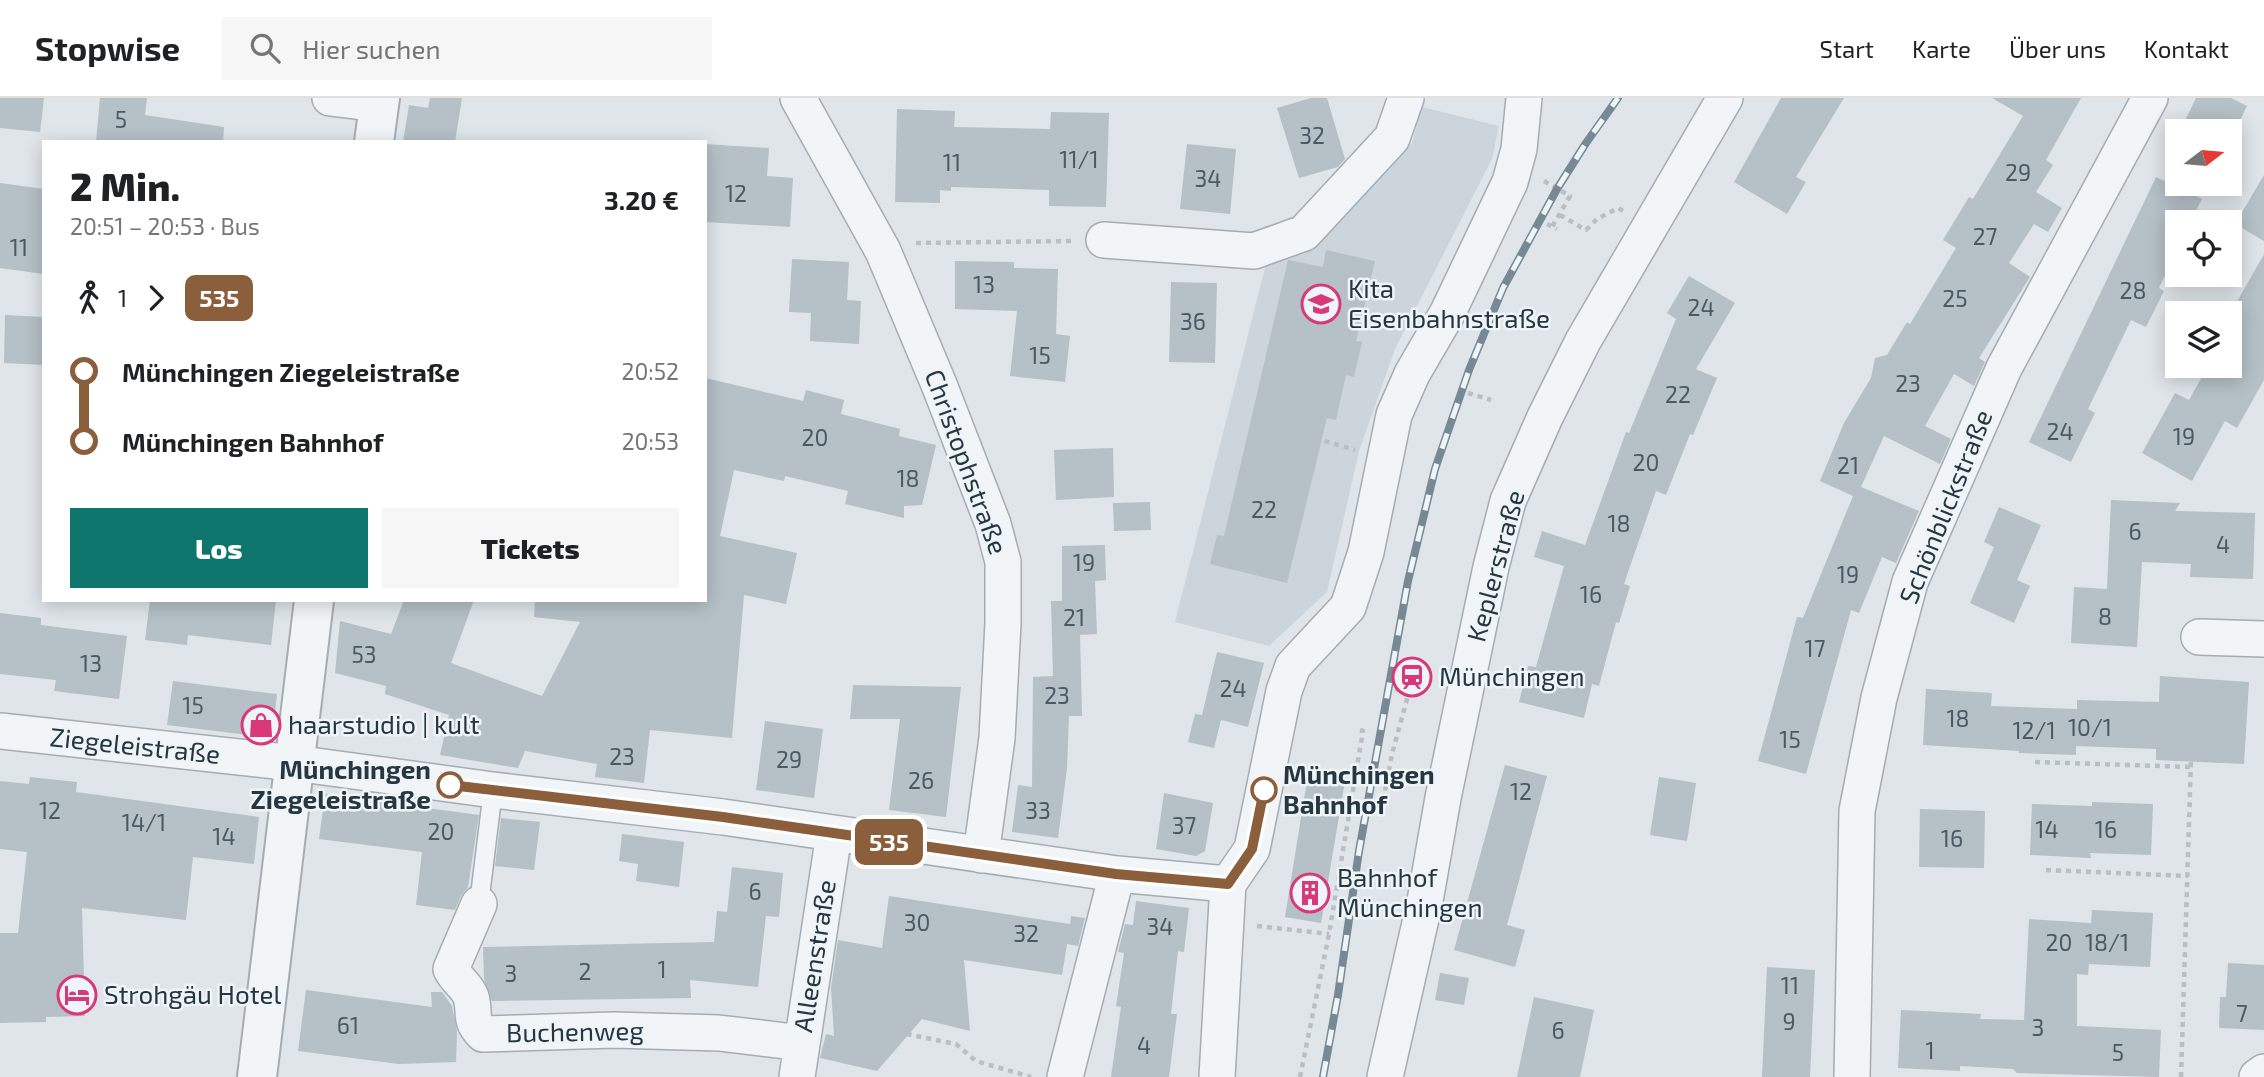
<!DOCTYPE html>
<html lang="de">
<meta charset="utf-8">
<style>
body{margin:0;font-family:"Exo 2",sans-serif;background:#f6f6f6;color:#202124;height:100vh;display:flex;flex-direction:column;font-size:26px;white-space:nowrap}
*{box-sizing:border-box;margin:0}
p{font-size:23px;color:#757577}
.icon{flex:none;width:38px;height:38px;fill:none;stroke:currentColor;stroke-width:2;stroke-linecap:round;stroke-linejoin:round}
.map{position:relative;flex:1;overflow:hidden}
.side{position:absolute;left:42px;top:42px;width:665px;height:462px;display:flex;flex-direction:column;background:#fff;border-radius:0px;box-shadow:0 4px 18px #0003}
.side>*{flex:none}
.badge{padding:0 14px;border-radius:10px;font-size:24px;line-height:46px}
.needle{width:46px;rotate:74deg}
.fabs{position:absolute;left:2165px;top:21px;display:grid;gap:14px}
.fabs a{display:grid;place-items:center;width:77px;height:77px;border-radius:0px;background:#fff;box-shadow:0 4px 18px #0003;font-size:35px}
.map>.badge{position:absolute;translate:-50% -50%;box-shadow:0 0 0 4px #fff}
.legs{display:flex;align-items:center;gap:10px;height:77px;padding:0 28px;font-size:23px}
.legs p{margin-inline-start:auto}
.head{display:flex;align-items:center;justify-content:space-between;height:119px;padding:0 28px}
h1{font-size:38px;font-weight:800;line-height:52px}
.cta{display:flex;gap:14px;margin-top:auto;padding:14px 28px}
.cta a{flex:1;height:80px;border-radius:0px;background:#0f766e;color:#fff;font-size:28px;font-weight:800;line-height:80px;text-align:center}
.cta a+a{background:#f6f6f6;color:#202124}
ul{padding:0 28px;list-style:none}
li{display:flex;align-items:center;gap:24px;height:70px;font-size:26px}
li i{display:grid;place-items:center;width:10px;height:100%;margin:0 9px;background:currentColor}
li i::after{content:'';width:18px;height:18px;margin:-9px;border:5px solid;border-radius:50%;background:#fff}
li p{margin-inline-start:auto}
li:first-child i{background:linear-gradient(#0000 50%,currentColor 0)}
li:last-child i{background:linear-gradient(currentColor 50%,#0000 0)}
header{display:flex;align-items:center;gap:42px;box-sizing:border-box;height:98px;padding:0 35px;background:#fff;border-bottom:2px solid #e0e0e0}
header strong{font-size:33px}
nav{display:flex;gap:38px;margin-inline-start:auto;font-size:24px}
.search{width:490px;height:63px;background:#f6f6f6;display:flex;align-items:center;gap:18px;box-sizing:border-box;padding:0 24px;border-radius:0px;color:#757577;font-size:26px}
.map>svg:first-child{display:block}
.built{fill:#ccd5db}
.building{fill:#b5c0c7}
.lines{fill:none;stroke-linecap:round;stroke-linejoin:round}
.service-casing{stroke:#a4adb4;stroke-width:21}
.minor-casing{stroke:#a4adb4;stroke-width:38}
.tertiary-casing{stroke:#a4adb4;stroke-width:42}
.path{stroke:#b9c0c4;stroke-width:4.5;stroke-dasharray:5 5;stroke-linecap:butt}
.service{stroke:#f2f5f7;stroke-width:18}
.minor{stroke:#f2f5f7;stroke-width:35}
.tertiary{stroke:#f2f5f7;stroke-width:38}
.rail-casing{stroke:#778994;stroke-width:8}
.rail{stroke:#eef4f7;stroke-width:5;stroke-dasharray:16;stroke-linecap:butt}
.line-1-casing{stroke:#fff;stroke-width:16}
.line-1{stroke:#8b5e3c;stroke-width:10}
.stop-1-dot{fill:#fff;stroke:#8b5e3c;stroke-width:3.5}
.labels{text-anchor:middle;stroke-width:5;stroke-linejoin:round;paint-order:stroke}
.number-label{font-size:23px;fill:#4a5963}
.poi-label{font-size:26px;fill:#263742;stroke:#eef4f7;text-anchor:start}
.street-label{font-size:26px;fill:#263742;stroke:#eef4f7}
.stop-label{font-size:26px;font-weight:bold;fill:#263742;stroke:#eef4f7;text-anchor:end}
</style>
<header>
<strong>Stopwise</strong>
<div class="search"><svg class="icon" aria-label="search" viewBox="0 0 24 24"><circle cx="10" cy="10" r="6"/><path d="M15 15l6 6"/></svg>Hier suchen</div>
<nav><a>Start</a><a>Karte</a><a>Über uns</a><a>Kontakt</a></nav>
</header>
<div class="map">
<svg width="2264" height="979" viewBox="0 0 2264 979">
<rect width="100%" height="100%" fill="#dfe5e9"/>
<!-- built -->
<path class="built" d="M1422,9L1499,28L1492,61L1395,251L1359,353L1327,494L1269,548L1175,524L1266,166L1336,125L1412,45Z"/>
<!-- building -->
<path class="building" d="M0,0H44L40,34L0,30Z
M100,0H147L145,17L224,29L223,44H96Z
M430,0H462L455,44H403L409,7L428,10Z
M1311,0H1327L1345,61L1338,69L1299,80L1277,10Z
M1781,0H1844L1796,79L1806,84L1787,116L1734,84Z
M1992,0H2081L2046,62L2053,67L2036,94L2062,110L2048,134L2034,126L2009,165L2030,179L1979,260L1985,264L1974,288L1954,276L1925,328L1951,341L1940,366L1884,338L1861,389L1919,413L1896,465L1882,459L1859,515L1851,512L1806,676L1758,663L1797,519L1803,520L1853,398L1820,383L1844,325L1871,280L1875,260L1887,257L1907,224L1910,226L1956,150L1943,142L1969,99L1973,101L2023,18Z
M2196,0H2231L2247,8L2235,33H2180Z
M897,11L955,13L954,29L1050,31L1051,14L1109,15L1106,109L1049,108V92L951,89V93L940,92V105L895,104Z
M705,46L769,50L767,78L793,80L790,129L705,124Z
M1187,46L1236,51L1230,116L1180,111Z
M2264,77V143L2235,126Z
M2156,79L2202,101L2190,124H2177V152L2159,190L2164,193L2146,229L2131,222L2088,311L2095,315L2071,364L2029,344Z
M0,85L44,91V176L0,170Z
M1326,152L1375,163L1356,243L1362,244L1354,279L1346,277L1336,322L1327,320L1287,485L1210,466L1217,437L1224,438L1288,162L1323,169Z
M2264,156V282L2237,330L2225,323L2192,383L2142,355L2175,295L2189,302L2208,268H2230V216Z
M792,161L849,164L847,202L861,203L859,246L810,243L811,215L789,214Z
M955,163L1014,164V170L1058,171L1056,236L1070,238L1065,284L1010,278L1017,213L955,211Z
M1689,178L1735,205L1696,271L1717,280L1693,337L1690,336L1666,397L1656,393L1624,486L1630,488L1619,525L1616,524L1599,588L1592,586L1584,620L1519,604L1528,568L1536,569L1564,468L1534,459L1542,433L1585,447L1626,334L1629,335L1676,221L1667,215Z
M1171,184L1217,185L1215,265L1169,264Z
M5,217L44,219V267L4,265Z
M705,280L803,303L806,292L844,302L841,316L900,331L899,338L936,347L922,407L904,408V420L845,406L848,393L785,378L784,383L734,372L720,438L797,455L786,506L744,497L732,640L650,632L644,685L595,679L597,666L525,653L518,670L440,657L449,617L385,596L386,588L335,575L340,523L391,536L404,502H474L451,565L542,598L580,524L534,519L535,502H705Z
M1113,350L1114,399L1056,402L1054,352Z
M2111,402L2180,405L2175,413L2255,415L2253,481L2190,479L2191,466L2142,464L2137,549L2071,545L2074,489L2107,491Z
M1150,404L1151,432L1114,433L1113,405Z
M1999,409L2041,427L2017,482L2030,488L2014,525L1970,505L1994,449L1984,444Z
M1105,447L1106,482L1095,483L1097,536L1080,537L1082,618H1069L1067,670L1058,740L1012,734L1018,687L1032,689L1033,579L1053,578L1051,503H1062V448Z
M150,502H276L271,547L188,537L187,547L145,542Z
M0,515L41,520V527L127,538L119,601L54,593L56,582L0,576Z
M1217,554L1264,565L1248,629L1221,622L1214,650L1188,644L1195,616L1202,617Z
M2160,578L2249,584L2244,666L2156,662V651L2076,648V657L2019,655V653L1923,647L1926,591L1992,595L1991,608L2077,611V602L2159,604Z
M173,583L277,596L272,640L167,627Z
M853,587L961,589L946,719L889,712L900,621H850Z
M765,623L823,631L814,700L756,692Z
M1505,667L1547,678L1507,827L1525,832L1515,869L1454,852Z
M1309,670L1346,677L1321,825L1285,819Z
M30,679L77,684L76,694L259,719L254,766L193,759L186,822L82,810L85,918L46,919V924L0,925V835H18L27,754L0,751V683L29,686Z
M1659,679L1696,685L1687,743L1650,737Z
M1164,695L1213,705L1205,753L1196,758L1156,751Z
M325,696L479,717L468,789L461,798L455,812L416,807L422,754L319,741Z
M2092,704L2153,706L2151,757L2090,755L2091,760L2030,757L2032,706L2092,708Z
M1920,711L1985,713L1984,770L1919,769Z
M501,720L540,724L534,772L495,768Z
M622,736L684,744L679,789L636,783L638,766L619,763Z
M732,769L783,775L779,819L766,818L758,889L690,882L691,900L492,903L484,881L483,849L714,844L717,813L727,814Z
M889,798L1070,826L1071,818L1085,820L1078,848L1067,846L1062,877L964,862L970,933L922,921L877,973L820,960L826,936L834,938L831,890L838,842L882,850Z
M1136,803L1189,810L1184,854L1178,853L1171,916H1177L1169,979H1111L1121,909L1116,908L1124,855L1118,854L1125,826L1133,827Z
M2092,812L2153,815L2150,869L2089,866L2088,877L2077,876V928L2161,932L2159,979L2017,975L2013,971L1960,968V973L1898,970L1901,912L1981,916L1980,921L2024,922L2029,821L2091,825Z
M2228,865L2264,867V932L2219,930L2220,899H2226Z
M1767,869L1815,872L1810,979H1762Z
M1440,875L1469,880L1464,907L1435,902Z
M306,892L432,909L431,894H442L452,908L457,934L456,964L399,966L298,953Z
M1534,899L1594,912L1580,979H1517Z"/>
<g class="lines">
<defs>
<path id="service" d="M479,806L493,692"/>
<path id="minor" d="M330,0L379,6
M798,0L883,153L940,289L993,426L1003,464V525L997,640L981,757
M1104,142L1254,153L1304,135L1392,40L1406,0
M2199,539L2264,541
M0,633L294,665L493,692L723,719L1117,776L1228,786
M479,806L451,871C456,882 468,889 471,899C476,915 468,921 483,936L614,932L719,935L802,945
M797,979L834,736
M1065,979L1117,776
M1217,979L1228,786L1252,751L1284,593L1293,568L1348,509L1366,454L1394,317L1412,276L1448,214L1510,84L1519,51L1524,0
M1385,979L1425,803L1443,700L1491,469L1508,403L1545,319L1583,243L1725,0
M1852,979L1857,713L1879,600L1910,484L2004,270L2150,0
M2257,979L2264,974"/>
<path id="tertiary" d="M374,44L380,0
M257,979L314,502"/>
</defs>
<!-- service casing -->
<use href="#service" class="service-casing"/>
<!-- minor casing -->
<use href="#minor" class="minor-casing"/>
<!-- tertiary casing -->
<use href="#tertiary" class="tertiary-casing"/>
<!-- path -->
<path class="path" d="M1544,83L1570,98L1552,129
M1560,117L1586,132L1597,121L1618,110L1623,113
M1547,126L1557,131
M916,145L1071,143
M1468,295L1491,302
M1315,340L1355,352
M1395,591L1421,597
M2035,664L2191,669
M1349,704L1382,709L1392,656L1409,594
M2046,772L2188,778
M1257,828L1329,836
M838,922L956,946L976,963L1031,979
M1300,979L1329,836L1363,633L1360,632
M2181,979L2191,662"/>
<!-- service -->
<use href="#service" class="service"/>
<!-- minor -->
<use href="#minor" class="minor"/>
<!-- tertiary -->
<use href="#tertiary" class="tertiary"/>
<defs>
<path id="rail" d="M1323,979L1338,897L1359,753L1408,483L1435,371L1469,272L1503,190L1557,91L1586,45L1618,0"/>
</defs>
<!-- rail casing -->
<use href="#rail" class="rail-casing"/>
<!-- rail -->
<use href="#rail" class="rail"/>
</g>
<g class="lines">
<defs>
<path id="line-1" d="M450,687L723,719L1116,776L1228,786L1252,751L1264,692"/>
</defs>
<!-- line-1 casing -->
<use href="#line-1" class="line-1-casing"/>
<!-- line-1 -->
<use href="#line-1" class="line-1"/>
</g>
<!-- icons -->
<defs>
<symbol id="school-ring" viewBox="-11 -11 22 22"><circle r="9.5" fill="#eef4f7" stroke="#d93978" stroke-width="1.5"/><path d="M0-5L7-2L0 1L-7-2ZM-4 1L0 2.5L4 1V4Q0 6-4 4Z" fill="#d93978"/></symbol>
<symbol id="station-ring" viewBox="-11 -11 22 22"><circle r="9.5" fill="#eef4f7" stroke="#d93978" stroke-width="1.5"/><path d="M-3-6H3Q5-6 5-4V2Q5 4 3 4L4.5 6H3L1.5 4h-3L-3 6H-4.5L-3 4Q-5 4-5 2V-4Q-5-6-3-6ZM-3.5-4v3h7v-3ZM-3.5 1v1.5H-2V1ZM2 1v1.5H3.5V1Z" fill="#d93978"/></symbol>
<symbol id="shop-ring" viewBox="-11 -11 22 22"><circle r="9.5" fill="#eef4f7" stroke="#d93978" stroke-width="1.5"/><path d="M-5-2.5h2.3a2.7 3.5 0 0 1 5.4 0H5L5.5 6h-11ZM-1.5-2.5h3a1.5 2.3 0 0 0-3 0Z" fill="#d93978"/></symbol>
<symbol id="building-ring" viewBox="-11 -11 22 22"><circle r="9.5" fill="#eef4f7" stroke="#d93978" stroke-width="1.5"/><path d="M-4-6H4V6H1V3H-1V6H-4ZM-2.5-4.3h1.7v1.8h-1.7ZM.8-4.3h1.7v1.8H.8ZM-2.5-1h1.7V.8h-1.7ZM.8-1h1.7V.8H.8Z" fill="#d93978"/></symbol>
<symbol id="hotel-ring" viewBox="-11 -11 22 22"><circle r="9.5" fill="#eef4f7" stroke="#d93978" stroke-width="1.5"/><path d="M-6-4.5h1.5V1H6V5H4.5V3h-9V5H-6ZM-4 0a1.8 1.8 0 1 1 3.6 0ZM.5 0V-2.5h3Q6-2.5 6 0Z" fill="#d93978"/></symbol>
</defs>
<g fill-rule="evenodd">
<use href="#school-ring" x="1299" y="184" width="44" height="44"/>
<use href="#station-ring" x="1390" y="557" width="44" height="44"/>
<use href="#shop-ring" x="239" y="605" width="44" height="44"/>
<use href="#building-ring" x="1288" y="773" width="44" height="44"/>
<use href="#hotel-ring" x="55" y="875" width="44" height="44"/>
</g>
<!-- markers -->
<g class="stop-1-dot">
<circle cx="450" cy="687" r="12"/>
<circle cx="1264" cy="692" r="12"/>
</g>
<g class="labels">
<!-- number labels -->
<g class="number-label">
<text x="121" y="30">5</text>
<text x="1312" y="46">32</text>
<text x="1079" y="70">11/1</text>
<text x="952" y="73">11</text>
<text x="2018" y="83">29</text>
<text x="1208" y="89">34</text>
<text x="736" y="104">12</text>
<text x="1985" y="147">27</text>
<text x="19" y="158">11</text>
<text x="984" y="195">13</text>
<text x="2133" y="201">28</text>
<text x="1955" y="209">25</text>
<text x="1701" y="218">24</text>
<text x="1193" y="232">36</text>
<text x="1040" y="266">15</text>
<text x="1908" y="294">23</text>
<text x="1678" y="305">22</text>
<text x="2060" y="342">24</text>
<text x="2184" y="347">19</text>
<text x="815" y="348">20</text>
<text x="1646" y="373">20</text>
<text x="1848" y="376">21</text>
<text x="908" y="389">18</text>
<text x="1264" y="420">22</text>
<text x="1619" y="434">18</text>
<text x="2135" y="442">6</text>
<text x="2223" y="455">4</text>
<text x="1084" y="473">19</text>
<text x="1848" y="485">19</text>
<text x="1591" y="505">16</text>
<text x="2105" y="527">8</text>
<text x="1074" y="528">21</text>
<text x="1815" y="559">17</text>
<text x="364" y="565">53</text>
<text x="91" y="574">13</text>
<text x="1233" y="599">24</text>
<text x="1057" y="606">23</text>
<text x="193" y="616">15</text>
<text x="1958" y="629">18</text>
<text x="2090" y="638">10/1</text>
<text x="2034" y="641">12/1</text>
<text x="1790" y="650">15</text>
<text x="622" y="667">23</text>
<text x="789" y="670">29</text>
<text x="921" y="691">26</text>
<text x="1521" y="702">12</text>
<text x="50" y="721">12</text>
<text x="1038" y="721">33</text>
<text x="144" y="733">14/1</text>
<text x="1184" y="736">37</text>
<text x="2047" y="740">14</text>
<text x="2106" y="740">16</text>
<text x="441" y="742">20</text>
<text x="224" y="747">14</text>
<text x="1952" y="749">16</text>
<text x="755" y="802">6</text>
<text x="917" y="833">30</text>
<text x="1160" y="837">34</text>
<text x="1026" y="844">32</text>
<text x="2059" y="853">20</text>
<text x="2107" y="853">18/1</text>
<text x="662" y="880">1</text>
<text x="585" y="882">2</text>
<text x="511" y="884">3</text>
<text x="1790" y="896">11</text>
<text x="2242" y="924">7</text>
<text x="1789" y="932">9</text>
<text x="348" y="936">61</text>
<text x="2038" y="938">3</text>
<text x="1558" y="941">6</text>
<text x="1144" y="956">4</text>
<text x="1930" y="961">1</text>
<text x="2118" y="963">5</text>
</g>
<!-- poi labels -->
<g class="poi-label">
<text x="1348" y="200">Kita<tspan x="1348" dy="30">Eisenbahnstraße</tspan></text>
<text x="1439" y="588">Münchingen</text>
<text x="288" y="636">haarstudio | kult</text>
<text x="1337" y="789">Bahnhof<tspan x="1337" dy="30">Münchingen</tspan></text>
<text x="104" y="906">Strohgäu Hotel</text>
</g>
<!-- street labels -->
<g class="street-label">
<text transform="translate(966 364) rotate(70)" y="9">Christophstraße</text>
<text transform="translate(1946 409) rotate(-68)" y="9">Schönblickstraße</text>
<text transform="translate(1496 468) rotate(-75)" y="9">Keplerstraße</text>
<text transform="translate(135 648) rotate(6)" y="9">Ziegeleistraße</text>
<text transform="translate(815 858) rotate(-81)" y="9">Alleenstraße</text>
<text transform="translate(575 934) rotate(-1)" y="9">Buchenweg</text>
</g>
<!-- stop labels -->
<g class="stop-label">
<text x="431" y="681">Münchingen<tspan x="431" dy="30">Ziegeleistraße</tspan></text>
<text x="1283" y="686" text-anchor="start">Münchingen<tspan x="1283" dy="30">Bahnhof</tspan></text>
</g>
</g>
</svg>
<div class="fabs">
<a><svg class="needle" viewBox="-14 -14 28 28"><path d="M0-13l5 13h-10z" fill="#e53935"/><path d="M0 13l5-13h-10z" fill="#757577"/></svg></a>
<a><svg class="icon" aria-label="locate" viewBox="0 0 24 24"><circle cx="12" cy="12" r="6"/><path d="M12 2v4M12 18v4M2 12h4M18 12h4"/></svg></a>
<a><svg class="icon" aria-label="layers" viewBox="0 0 24 24"><path d="M12 4l9 5-9 5-9-5zM3 14l9 5 9-5"/></svg></a>
</div>
<b class="badge" style="left:889px;top:744px;background:#8b5e3c;color:#fff">535</b>
<section class="side">
<div class="head"><div><h1>2 Min.</h1><p>20:51 – 20:53 · Bus</p></div><b>3.20 €</b></div>
<div class="legs"><svg class="icon" aria-label="walk" viewBox="0 0 24 24"><circle cx="13" cy="4" r="2"/><path d="M13 8l-2 6 4 7M11 14l-3 7M7 12l3-4h3l4 4"/></svg>1<svg class="icon" aria-label="forward" viewBox="0 0 24 24"><path d="M9 5l7 7-7 7"/></svg><b class="badge" style="background:#8b5e3c;color:#fff">535</b></div>
<ul>
<li><i style="color:#8b5e3c"></i><b>Münchingen Ziegeleistraße</b><p>20:52</p></li>
<li><i style="color:#8b5e3c"></i><b>Münchingen Bahnhof</b><p>20:53</p></li>
</ul>
<div class="cta"><a>Los</a><a>Tickets</a></div>
</section>
</div>
